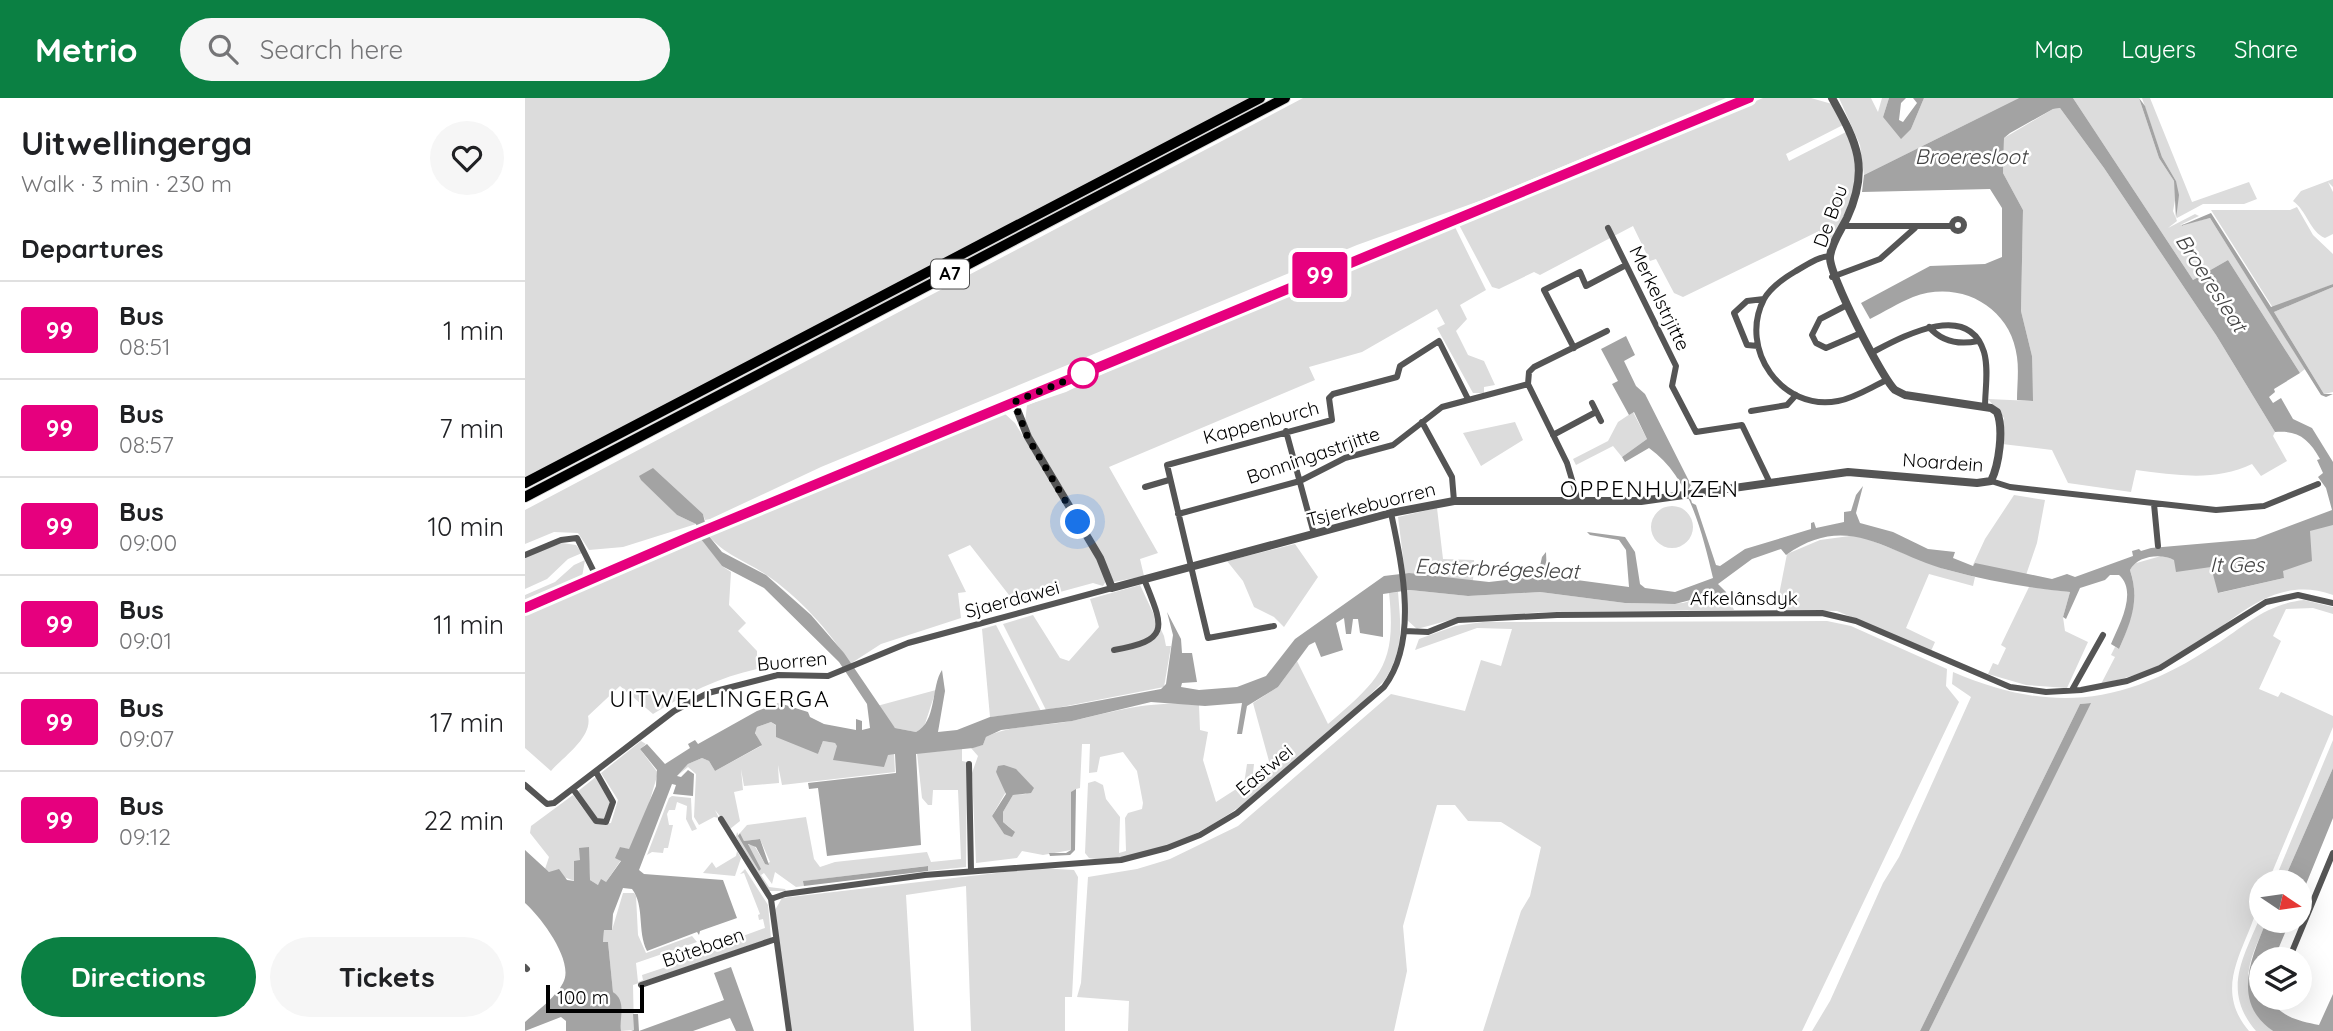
<!DOCTYPE html>
<meta charset="utf-8">
<style>
body{margin:0;font-family:Quicksand,sans-serif;background:#f6f6f6;color:#202124;height:100vh;display:flex;flex-direction:column;font-size:26px;white-space:nowrap}
*{box-sizing:border-box;margin:0}
p{font-size:23px;color:#757577}
.icon{flex:none;width:38px;height:38px;fill:none;stroke:currentColor;stroke-width:2;stroke-linecap:round;stroke-linejoin:round}
.map{position:relative;flex:1;overflow:hidden}
.panel{display:flex;flex-direction:column;background:#fff;width:525px}
.panel>*{flex:none}
.badge{padding:0 14px;border-radius:5px;font-size:24px;line-height:46px}
.needle{width:46px;rotate:103deg}
.fabs{position:absolute;left:1724px;top:772px;display:grid;gap:14px}
.fabs a{display:grid;place-items:center;width:63px;height:63px;border-radius:50%;background:#fff;box-shadow:0 7px 28px #0002;font-size:35px}
.scale{position:absolute;left:21px;bottom:18px;width:98px;box-sizing:border-box;padding-left:7px;border:4px solid #000;border-top:0;font-size:19px;line-height:24px;white-space:nowrap;color:#000;-webkit-text-stroke:5px #fff;paint-order:stroke}
.you{position:absolute;width:35px;height:35px;margin:-18px;border:5px solid #fff;border-radius:50%;background:#1a73e8;box-shadow:0 0 0 10px #1a73e833}
.map>.badge{position:absolute;translate:-50% -50%;box-shadow:0 0 0 4px #fff}
h2{padding:0 21px;font-size:26px;line-height:63px}
.round{display:grid;place-items:center;flex:none;width:74px;height:74px;border-radius:37px;background:#f6f6f6}
.overview{display:flex;align-items:center;justify-content:space-between;height:119px;padding:0 21px}
h1{font-size:33px;font-weight:800;line-height:52px}
.cta{display:flex;gap:14px;margin-top:auto;padding:14px 21px}
.cta a{flex:1;height:80px;border-radius:42px;background:#0b8043;color:#fff;font-size:28px;font-weight:800;line-height:80px;text-align:center}
.cta a+a{background:#f6f6f6;color:#202124}
ul{padding:0;list-style:none}
li{display:flex;align-items:center;gap:21px;height:98px;padding:0 21px;border-top:2px solid #e0e0e0}
li div{flex:1}
li b{display:block;font-size:26px}
li em{font-style:normal}
li .badge{min-width:77px;font-weight:700;text-align:center}
header{display:flex;align-items:center;gap:42px;box-sizing:border-box;height:98px;padding:0 35px;background:#0b8043;color:#fff}
header strong{font-size:33px}
nav{display:flex;gap:38px;margin-inline-start:auto;font-size:24px}
.search{width:490px;height:63px;background:#f6f6f6;display:flex;align-items:center;gap:18px;box-sizing:border-box;padding:0 24px;border-radius:38px;color:#757577;font-size:26px}
main{display:flex;flex:1;min-height:0}
.map>svg:first-child{display:block}
.green{fill:#dcdcdc;fill-rule:evenodd}
.water{fill:#a3a3a3}
.lines{fill:none;stroke-linecap:round;stroke-linejoin:round}
.motorway-casing{stroke:#dbdbdb;stroke-width:12}
.minor{stroke:#555;stroke-width:6}
.tertiary{stroke:#555;stroke-width:8}
.motorway{stroke:#000;stroke-width:10}
.line-casing{stroke:#fff;stroke-width:16}
.line{stroke:#e6007e;stroke-width:10}
.walk{stroke:#000;stroke-width:7;stroke-dasharray:0 12.6}
.stop-dot{fill:#fff;stroke:#e6007e;stroke-width:3.5}
.labels{text-anchor:middle;stroke-width:5;stroke-linejoin:round;paint-order:stroke}
.shield{fill:#fff;stroke:#4c4c4c;stroke-width:2}
.shield-label{font-size:18px;font-weight:bold;fill:#000}
.street-label{font-size:19px;fill:#000;stroke:#fff}
.water-label{font-size:21px;font-style:italic;fill:#444;stroke:#fff}
.quarter-label{font-size:23px;letter-spacing:2px;fill:#000;stroke:#fff}
</style>
<header>
<strong>Metrio</strong>
<div class="search"><svg class="icon" aria-label="search" viewBox="0 0 24 24"><circle cx="10" cy="10" r="6"/><path d="M15 15l6 6"/></svg>Search here</div>
<nav><a>Map</a><a>Layers</a><a>Share</a></nav>
</header>
<main>
<section class="panel">
<div class="overview"><div><h1>Uitwellingerga</h1><p>Walk · 3 min · 230 m</p></div><a class="round"><svg class="icon" aria-label="heart" viewBox="0 0 24 24"><path d="M12 20l-8-8c-3-5 5-10 8-4 3-6 11-1 8 4z"/></svg></a></div>
<h2>Departures</h2>
<ul>
<li><span class="badge" style="background:#e6007e;color:#fff">99</span><div><b>Bus</b><p>08:51</p></div><em>1 min</em></li>
<li><span class="badge" style="background:#e6007e;color:#fff">99</span><div><b>Bus</b><p>08:57</p></div><em>7 min</em></li>
<li><span class="badge" style="background:#e6007e;color:#fff">99</span><div><b>Bus</b><p>09:00</p></div><em>10 min</em></li>
<li><span class="badge" style="background:#e6007e;color:#fff">99</span><div><b>Bus</b><p>09:01</p></div><em>11 min</em></li>
<li><span class="badge" style="background:#e6007e;color:#fff">99</span><div><b>Bus</b><p>09:07</p></div><em>17 min</em></li>
<li><span class="badge" style="background:#e6007e;color:#fff">99</span><div><b>Bus</b><p>09:12</p></div><em>22 min</em></li>
</ul>
<div class="cta"><a>Directions</a><a>Tickets</a></div>
</section>
<div class="map">
<svg width="1808" height="933" viewBox="0 0 1808 933">
<rect width="100%" height="100%" fill="#fff"/>
<!-- green -->
<path class="green" d="M0,0H724L0,379Z
M778,0H1201L960,101L832,147L296,369L185,421L180,422L178,416L114,378L152,417L171,426L98,449L64,452L53,435L29,434L0,446V412Z
M1238,0H1286L1307,6L1318,27L1261,56L1264,63L1321,34L1333,66L1330,91L1305,151L1294,133L1158,199L1149,195L1131,161L1125,163L1108,128L1015,177L1009,174L974,191L967,189L933,125Z
M1314,0H1346L1353,14L1357,0H1364L1358,19L1386,31L1399,0H1494L1339,77L1335,47Z
M1548,0H1614L1634,60L1649,83L1651,97L1648,113L1652,123L1643,130L1670,116L1674,118L1655,127L1685,120L1780,271L1775,275L1703,162L1668,182Z
M1617,0H1625L1667,104L1724,84L1732,101L1719,106H1678L1652,120L1651,83L1637,59Z
M1535,10L1579,70L1691,237L1750,334L1748,338L1762,363L1736,378L1727,366C1690,384 1650,377 1611,372L1606,394L1543,385L1527,352L1477,346L1479,320L1463,301L1507,303V258L1496,213L1498,112L1478,75L1479,40L1528,11Z
M1808,81V89L1803,84L1808,94V136L1800,140C1785,134 1782,113 1768,103L1776,93Z
M1772,109L1788,137L1808,156V186L1748,210L1686,112H1765Z
M929,127L961,192L935,207L942,221L931,233L943,257L959,263L970,287L959,289V295H948L912,230L920,226L912,211L837,254L784,269L790,282L584,369L633,455L615,461L619,478L589,484L522,371L500,324L502,307L541,294L600,265Z
M1808,189V294L1799,296L1749,214Z
M1108,314L1122,341L1097,359L1088,348L1051,367L1048,361L1083,343L1093,324Z
M479,315L490,325L569,455L581,483L578,488L568,485L491,506L445,447L423,457L441,494L433,495L436,520L356,546L325,566C305,533 273,498 240,476C219,462 200,457 183,437V435Z
M990,324L998,342L956,368L938,335Z
M1489,397L1520,402L1512,445L1501,477L1448,467L1460,441Z
M1126 429a21 21 0 1 1 42 0a21 21 0 1 1-42 0Z
M912,410L918,461L949,462L948,483L880,475L873,419Z
M1804,426L1808,427V497C1747,475 1708,525 1662,553C1635,570 1607,579 1576,586L1590,559L1586,557L1590,549L1594,551C1605,525 1615,500 1605,472L1608,466L1636,458L1686,469L1694,495L1759,480L1757,473L1783,439L1784,433Z
M1332,437L1419,471L1450,479L1448,488L1404,476L1381,530L1410,544L1406,553L1312,513L1251,512L1262,456L1295,442Z
M175,438L197,468L206,474L204,507L221,525L213,533L232,553V571C195,579 160,596 128,616L95,588L63,618C68,639 39,658 26,673L0,650V516Z
M37,445L51,447L57,455L43,461L22,481L0,491V458Z
M770,446L793,479L759,529L749,519L729,509L718,483L702,463Z
M60,462L57,479L0,505V497L30,484L49,467Z
M615,487L639,538L641,548H646L639,589L521,612L478,526L508,517L535,560L544,563L574,529L565,501Z
M1504,489L1545,494L1538,519L1540,533L1563,544L1542,590L1501,587L1463,576L1468,565L1473,567L1481,550L1476,547Z
M885,492L943,498L1015,494L1100,505L1139,506L1158,505L1193,495L1198,497L1201,494L1209,512L1022,514L936,519L892,531L882,522L881,493Z
M873,494C876,531 879,549 860,582C794,647 663,777 564,760L560,755L563,685L570,683L578,687L581,701L595,719L594,755L601,753L600,720L603,715L617,711L618,705L612,673L598,654L575,659L572,674L564,675L565,646H557L555,690L551,691L546,752L518,757L497,753L492,760L451,765L447,675L453,658L446,650L458,647L461,639C487,626 517,629 546,623C594,613 622,602 674,607L675,632L683,634L678,662L691,704L719,686L722,666H729L726,693L747,674L728,605L753,589L772,563L803,626C855,581 872,567 864,495ZM471,674L495,676L506,687L501,696L488,697L478,714V724L488,732L479,736L467,718L482,692Z
M1779,502L1808,509V516L1788,510L1761,511L1748,538L1756,543L1734,591L1753,599L1756,594L1808,618V629L1743,784H1736C1736,838 1680,881 1724,933H1404L1565,605L1555,606L1395,933H1287L1305,903L1358,785L1374,759L1446,599L1427,586L1428,574C1528,617 1601,606 1690,547C1721,527 1741,506 1779,502Z
M1302,523L1326,528L1422,571L1421,588L1434,604L1277,933H958L996,813L1005,798L1016,749L976,724L943,723L930,707H912L878,828L882,873L869,933H603L604,903L552,899L556,885L563,779L612,771L645,761L713,728L866,596L940,613L956,562L976,568L987,531L952,530L890,552L894,541L930,528L958,524Z
M471,527L516,613L465,619L457,531Z
M411,592L399,629L391,634L370,630L352,608Z
M246,624L293,656L298,643L310,645L313,648L309,662L369,655L370,674L257,687L253,667L254,685L219,688L216,671L218,692L209,694L215,723L205,731L190,712L194,720L189,719L174,727L169,719L171,676L163,669L152,678L163,666L177,660L184,663L190,673L236,648L230,634L232,629Z
M1808,642V670L1758,784H1749Z
M116,643L121,646L115,651L133,675L119,722L104,752L95,749L96,762L81,784L73,787L65,782L63,749L55,763H49L50,783L24,774L20,771L24,759L5,735L6,728L48,697C58,709 68,730 86,725L93,702L76,675Z
M437,651V663L442,664L441,769L403,773L402,768L279,783V788L308,784L271,789L250,774L247,786L239,775L236,777L244,789L260,791L261,793H244L211,739L212,734L234,773L222,747H229L240,766L245,764L235,741L219,743L215,735L222,727L281,719L289,761L295,769L310,764L402,754L406,764L436,761L433,692H408L407,707H403L397,700L392,655Z
M72,678L86,701L81,722L73,721L52,694Z
M147,698L166,700L167,721L172,731L167,733L161,721L162,708L152,704L150,712H144L142,716L144,727H148L143,750H139L138,755L127,754L122,757L144,700Z
M212,753L216,760L210,778L178,775L187,764L191,770L211,758Z
M514,770L549,772L553,779L547,899H540V933H446L441,788L381,797L389,933H266L250,812L257,800Z
M220,771L243,807L246,840L108,887L109,932L96,933C94,919 101,904 88,894L83,844H78L79,831L87,832L98,795H109L111,798L113,837L121,855L167,838L172,844L111,865L113,884L118,882L117,877L162,862L160,856L167,852L169,856L240,830L238,821L234,822L233,817L235,816L219,775L215,776Z
M1736,817V822L1742,823C1729,853 1713,880 1731,911C1736,920 1740,927 1748,933H1731C1696,892 1719,859 1736,817Z"/>
<!-- water -->
<path class="water" d="M1364,0H1381L1376,5L1374,22L1378,24L1392,5L1388,0H1399L1386,31L1376,41L1358,19Z
M1494,0H1548L1668,182L1703,162L1775,275L1749,291L1750,294L1744,299L1748,305L1756,300L1768,321L1787,330L1808,364V427L1785,433L1787,463L1758,473L1759,480L1693,495L1686,469L1651,474L1649,462C1636,455 1612,458 1605,472C1615,502 1606,524 1594,551L1586,546C1594,527 1613,494 1594,477H1585L1580,482L1555,490L1541,521L1538,519L1545,494C1504,490 1463,483 1423,472C1364,457 1324,412 1261,457L1256,451L1227,461L1193,486L1201,494L1198,498L1193,495L1150,506L1100,505L1015,494L943,498L885,492L858,496V539L835,535L833,521H828L826,536H821L819,520L811,525L818,552L796,559L790,544L784,547L753,589L722,608L717,636H712L717,605L680,608L626,604L547,623L476,632L461,639L458,647L448,650L391,656L396,747L302,758L293,690L284,691L283,685L371,675L370,656L363,657L359,669L308,662L312,648L310,645L298,643L293,656L251,639V627L246,624L232,629L230,635L237,647L190,673L184,663L177,660L163,666L152,678L156,679L163,672L169,676L168,698L148,696L151,687L147,686L114,772L119,776L198,782L212,820L175,833L174,837L172,834L122,853C112,833 120,808 107,791L98,790L88,816L87,832H79L78,844H83L88,894C102,903 94,920 96,933H41V923L36,919L0,933V924C12,913 30,900 38,885C50,864 16,819 0,805V752L24,774L34,771L42,782L49,783V763L55,762L54,750L64,749L65,782L73,787L76,781L81,784L96,763L90,760L95,749L104,751L131,688L132,672L115,651L122,646L140,666L165,650L163,646L170,642L173,646L232,613L254,605L283,614L285,619L299,626L331,632V621L337,623V632L345,630L342,606L314,564L239,490L197,468L176,441L171,426L152,417L116,382L114,378L128,370L178,416L183,437L197,454L241,477L286,517L319,555L370,630L391,634C412,624 406,588 417,572L420,593L413,634L432,632L465,619L545,608L636,591L641,586L648,537L642,514L656,541L657,555H667L672,584L657,585L656,589L674,592L712,589L741,578L770,541L859,478L884,475L964,484L1008,479L1013,477L1017,459L1021,454L1022,478L1104,489L1101,452L1094,442L1065,437L1062,434L1100,439L1110,454L1115,486L1120,490L1150,494L1188,480C1177,434 1164,378 1124,350L1100,364L1097,359L1122,341L1109,314L1104,317L1087,286L1093,283L1076,251L1101,238L1110,257L1099,263L1111,288L1120,296L1166,387L1163,392L1167,405L1171,407L1191,467L1195,468L1220,451L1286,431V425L1289,424L1291,430L1319,424V414L1326,413L1331,397L1338,388L1331,415L1335,425L1368,434L1403,451L1430,454L1428,460L1448,468L1450,465L1527,481L1542,476L1550,479L1608,458L1607,453L1614,451L1616,453L1626,450L1730,441L1807,412L1801,390L1793,379L1798,375L1792,362L1795,361C1784,341 1773,332 1750,334L1691,237L1579,70L1535,10L1528,11L1485,35L1479,40L1478,75L1498,112L1496,213L1507,258L1508,303L1492,302C1492,288 1494,273 1492,259C1486,208 1434,181 1388,199C1373,205 1359,214 1345,221L1336,205L1405,168L1460,166L1477,159V110L1465,91L1337,94L1339,77Z
M1614,0L1620,8L1637,59L1651,83L1654,97L1651,121L1649,83L1634,60Z
M1686,115L1746,209L1808,186V189L1749,214L1799,296H1808L1801,299L1796,297L1685,120L1655,128Z
M1566,605L1404,933H1395L1555,606Z
M479,667L491,671L509,690L506,695L488,697L478,714V724L490,734L487,739L479,736L467,718L481,696L471,674L473,668Z
M1808,670V720L1775,801L1774,784H1758Z
M551,691L550,752L545,757L525,758L524,755H541L546,752V694Z
M215,735L219,743L235,741L244,767L240,766L231,749L223,746L236,771L234,773L213,738Z
M403,768V773L279,788L278,783Z
M1742,822L1765,823L1749,861H1736V900H1745C1755,919 1774,923 1794,927L1808,896V933H1748C1706,904 1726,860 1742,822Z
M206,869L229,933H211L205,920L168,933H106L109,932L108,916H113L114,933L199,902L189,875Z"/>
<g class="lines">
<defs>
<path id="motorway" d="M0,385L735,0
M0,399L760,0"/>
</defs>
<!-- motorway casing -->
<use href="#motorway" class="motorway-casing"/>
<!-- minor -->
<path class="minor" d="M1427 127a6 6 0 1 1 12 0a6 6 0 1 1-12 0Z
M1318,128H1427
M1083,130L1151,268L1147,288L1171,334L1217,327L1245,385
M1305,158C1292,159 1282,167 1271,173C1259,180 1246,189 1239,201C1213,251 1257,314 1313,303C1330,300 1346,289 1362,282
M1307,179L1355,161L1390,130
M1322,207L1295,221L1287,237L1291,245L1301,250L1336,235
M1404,229C1417,244 1434,247 1453,243
M1233,248L1222,247L1209,215L1222,203L1239,201
M1049,250L1019,192L1055,174L1061,188L1101,167
M1348,254C1377,239 1443,202 1459,254C1464,271 1460,292 1460,309
M1067,305L1076,323
M1226,313L1262,307L1271,297
M897,324L927,379L929,403
M761,333L789,436
M1028,337L1071,314
M1466,383L1485,389L1691,412L1739,408L1793,386
M620,389L644,382
M1053,402L1042,365L1003,286L1004,274L1009,269L1082,233
M1629,406L1633,448
M653,416L775,383L820,360L868,347L917,309L1003,286
M0,457L36,442L52,440L72,480
M749,528L683,540L642,367L807,322L804,300L808,296L872,279L875,268L914,243L943,301
M879,533L903,534L933,522L1032,517L1297,515L1331,523L1485,589L1521,594L1556,592L1602,583L1635,570L1741,504L1773,497L1808,505
M589,552C647,542 638,529 619,481
M1547,592L1578,537
M444,666L446,773
M0,687L22,706L29,705L149,613L183,595L253,577L303,578L383,545L587,490
M48,691L71,723L81,724L88,704L71,674
M196,721L246,801
M1764,861L1808,755
M0,869L2,871
M116,887L251,841
M264,933L246,801L260,796L400,777L596,762L642,750L675,737L712,715L859,589C894,543 877,467 866,415"/>
<!-- tertiary -->
<path class="tertiary" d="M489,304L503,339L575,460L587,490L866,415L929,403H1116L1323,374L1452,385L1466,383C1474,367 1479,331 1472,314L1466,310L1380,297L1370,292C1357,280 1304,177 1305,159C1306,146 1316,132 1322,120C1345,70 1332,45 1307,0
M0,510L166,438L1225,0"/>
<!-- motorway -->
<use href="#motorway" class="motorway"/>
</g>
<g class="lines">
<defs>
<path id="line" d="M0,510L166,438L1224,0"/>
</defs>
<!-- line casing -->
<use href="#line" class="line-casing"/>
<!-- line -->
<use href="#line" class="line"/>
<!-- walk -->
<path class="walk" d="M553,424L503,340L489,304L564,273L558,275"/>
</g>
<!-- markers -->
<circle class="stop-dot" cx="558" cy="275" r="14"/>
<g class="labels">
<!-- shield labels -->
<rect class="shield" x="406" y="161.5" width="38" height="29" rx="5"/>
<g class="shield-label">
<text x="425" y="182">A7</text>
</g>
<!-- street labels -->
<g class="street-label">
<text transform="translate(1305 118) rotate(-70)" y="7">De Bou</text>
<text transform="translate(1135 200) rotate(64)" y="7">Merkelstrjitte</text>
<text transform="translate(736 324) rotate(-15)" y="7">Kappenburch</text>
<text transform="translate(788 357) rotate(-19)" y="7">Bonningastrjitte</text>
<text transform="translate(1418 364) rotate(4)" y="7">Noardein</text>
<text transform="translate(846 406) rotate(-14)" y="7">Tsjerkebuorren</text>
<text x="1219" y="507">Afkelânsdyk</text>
<text transform="translate(487 501) rotate(-15)" y="7">Sjaerdawei</text>
<text transform="translate(267 563) rotate(-5)" y="7">Buorren</text>
<text transform="translate(739 672) rotate(-40)" y="7">Eastwei</text>
<text transform="translate(178 849) rotate(-19)" y="7">Bûtebaen</text>
</g>
<!-- water labels -->
<g class="water-label">
<text x="1446" y="66">Broeresloot</text>
<text transform="translate(1686 185) rotate(57)" y="7">Broeresleat</text>
<text x="1712" y="474">It Ges</text>
<text transform="translate(972 471) rotate(2)" y="7">Easterbrégesleat</text>
</g>
<!-- quarter labels -->
<g class="quarter-label">
<text x="1125" y="399">OPPENHUIZEN</text>
<text x="195" y="609">UITWELLINGERGA</text>
</g>
</g>
</svg>
<div class="fabs">
<a><svg class="needle" viewBox="-14 -14 28 28"><path d="M0-13l5 13h-10z" fill="#e53935"/><path d="M0 13l5-13h-10z" fill="#757577"/></svg></a>
<a><svg class="icon" aria-label="layers" viewBox="0 0 24 24"><path d="M12 4l9 5-9 5-9-5zM3 14l9 5 9-5"/></svg></a>
</div>
<div class="scale">100 m</div>
<div class="you" style="left:553px;top:424px"></div>
<b class="badge" style="left:795px;top:177px;background:#e6007e;color:#fff">99</b>
</div>
</main>
